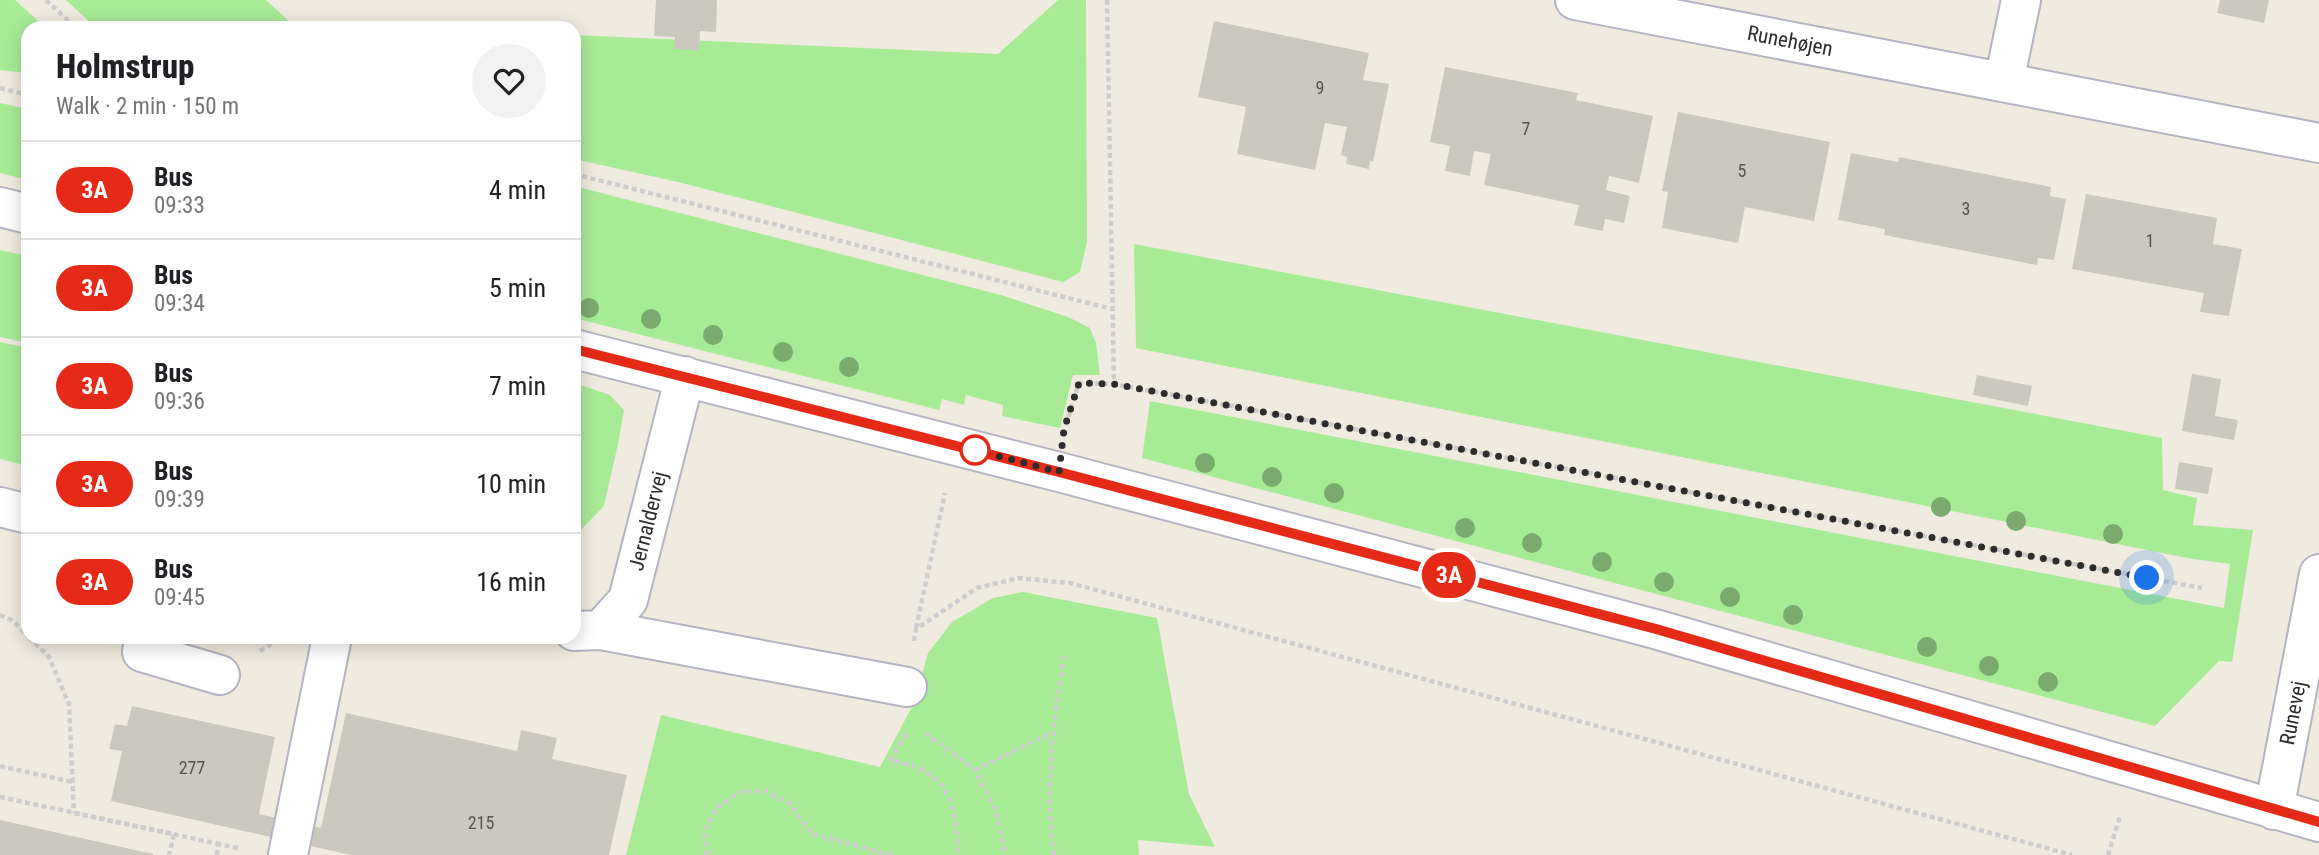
<!DOCTYPE html>
<meta charset="utf-8">
<style>
body{margin:0;font-family:"Roboto Condensed",sans-serif;background:#f2f2f2;color:#202124;height:100vh;display:flex;flex-direction:column;font-size:26px;white-space:nowrap}
*{box-sizing:border-box;margin:0}
p{font-size:23px;color:#757577}
.icon{flex:none;width:38px;height:38px;fill:none;stroke:currentColor;stroke-width:2;stroke-linecap:round;stroke-linejoin:round}
.map{position:relative;flex:1;overflow:hidden}
.drawer{position:absolute;left:21px;top:21px;width:560px;height:623px;display:flex;flex-direction:column;background:#fff;border-radius:21px;box-shadow:0 4px 18px #0003}
.drawer>*{flex:none}
.badge{padding:0 14px;border-radius:23px;font-size:24px;line-height:46px}
.you{position:absolute;width:35px;height:35px;margin:-18px;border:5px solid #fff;border-radius:50%;background:#1a73e8;box-shadow:0 0 0 10px #1a73e833}
.map>.badge{position:absolute;translate:-50% -50%;box-shadow:0 0 0 4px #fff}
.round{display:grid;place-items:center;flex:none;width:74px;height:74px;border-radius:37px;background:#f2f2f2}
.summary{display:flex;align-items:center;justify-content:space-between;height:119px;padding:0 35px}
h1{font-size:33px;font-weight:800;line-height:52px}
ul{padding:0;list-style:none}
li{display:flex;align-items:center;gap:21px;height:98px;padding:0 35px;border-top:2px solid #e0e0e0}
li div{flex:1}
li b{display:block;font-size:26px}
li em{font-style:normal}
li .badge{min-width:77px;font-weight:700;text-align:center}
.map>svg:first-child{display:block}
.green{fill:#a8eb97}
.building{fill:#cbc8be}
.lines{fill:none;stroke-linecap:round;stroke-linejoin:round}
.minor-casing{stroke:#b3b3c2;stroke-width:42}
.path{stroke:#cdcdcd;stroke-width:4.5;stroke-dasharray:5 3.5;stroke-linecap:butt}
.minor{stroke:#fff;stroke-width:38}
.path-bridge{stroke:#cdcdcd;stroke-width:4.5;stroke-dasharray:5 3.5;stroke-linecap:butt}
.tree{fill:#7baa6f}
.line-casing{stroke:#fff;stroke-width:16}
.line{stroke:#e52b18;stroke-width:10}
.walk{stroke:#2d2d2d;stroke-width:7;stroke-dasharray:0 12.6}
.stop-dot{fill:#fff;stroke:#e52b18;stroke-width:3.5}
.labels{text-anchor:middle;stroke-width:6;stroke-linejoin:round;paint-order:stroke}
.number-label{font-size:18px;fill:#545451}
.street-label{font-size:21px;fill:#2d2d2d;stroke:#fff}
</style>
<div class="map">
<svg width="2319" height="855" viewBox="0 0 2319 855">
<rect width="100%" height="100%" fill="#f0ebdf"/>
<!-- green -->
<path class="green" d="M0,0H15L46,28H28V73L0,70Z
M66,0H266L291,23L412,28H96Z
M1058,0H1086L1087,242L1080,272L1063,282L678,182L574,159V35L998,54Z
M0,103L28,109V180L0,173Z
M574,186L1001,295L1068,317L1090,328L1096,343L1100,375H1073L1060,428L1002,416L1003,405L966,395L964,405L942,399L939,410L574,318Z
M1134,244L2162,438L2163,490L2197,498L2193,525L2253,530L2232,662L2219,661L2155,726L1142,458L1150,401L2224,608L2230,564L2187,558L1136,348Z
M0,250L28,256V343L0,337Z
M0,342L28,348V466L0,459Z
M574,383L610,395L624,410L618,444L604,506L574,537Z
M1023,592L1157,618L1189,794L1215,847L1138,840L1139,855H626L661,715L880,767L914,703L928,653L952,622L993,598Z"/>
<!-- building -->
<path class="building" d="M656,0H717L716,32L700,31L699,50L674,49L675,37L654,36Z
M2220,0H2269L2264,23L2217,13Z
M1214,21L1369,53L1363,80L1389,84L1373,162L1370,161L1369,169L1346,164L1347,157L1341,155L1347,127L1325,123L1315,170L1237,154L1246,107L1198,97Z
M1445,67L1578,93L1576,100L1653,116L1639,183L1609,176L1606,190L1630,196L1624,223L1605,219L1603,231L1574,225L1579,205L1484,185L1491,154L1474,151L1470,176L1445,171L1450,146L1430,142Z
M1678,112L1830,142L1814,221L1745,207L1738,243L1662,228L1668,192L1662,191Z
M1851,153L1898,162L1899,157L2051,187L2050,196L2066,199L2054,260L2038,258L2037,265L1884,235L1885,229L1838,220Z
M2086,194L2217,218L2213,244L2242,249L2229,316L2200,312L2204,293L2072,269Z
M2192,374L2221,379L2215,416L2238,420L2234,440L2182,431Z
M1977,375L2032,386L2028,406L1973,395Z
M2179,462L2213,468L2208,494L2175,489Z
M132,706L275,737L259,814L321,828L346,713L517,751L521,730L557,738L552,759L627,775L609,855H351L111,801L122,751L109,749L115,724L127,726Z
M0,820L153,854V855H0Z"/>
<g class="lines">
<defs>
<path id="minor" d="M1575,0L2319,143
M2004,82L2021,0
M0,207L28,214
M574,349L1059,472L1655,629L2319,822
M0,507L28,514
M601,630L628,600L685,376
M574,631L601,630L907,687
M145,637L142,652L220,675
M2274,810L2319,574
M288,855L332,637"/>
</defs>
<!-- minor casing -->
<use href="#minor" class="minor-casing"/>
<!-- path -->
<path class="path" d="M46,0L76,28
M1107,0L1114,384
M0,88L28,95
M574,174L1112,309
M1066,425L1079,383L1114,384L2202,588
M0,615L13,621L28,636
M916,628L945,493
M29,637L49,657L69,704L74,813
M914,641L916,629L977,588L1019,578L1070,583L2072,855
M260,651L282,637
M925,733L975,770L996,810L1005,855
M906,734L891,760C900,763 910,764 919,768C955,784 956,820 958,855
M0,766L72,782
M975,770L1053,732
M0,797L174,834L169,855
M217,855L219,844L241,849
M707,855L705,830L717,807L740,792L766,791L790,804L812,834L892,855
M1054,855C1044,789 1054,721 1064,656
M2108,855L2120,816"/>
<!-- minor -->
<use href="#minor" class="minor"/>
<!-- path-bridge -->
<path class="path-bridge" d="M74,813L219,844"/>
</g>
<!-- trees -->
<g class="tree">
<circle cx="589" cy="308" r="10"/>
<circle cx="651" cy="319" r="10"/>
<circle cx="713" cy="335" r="10"/>
<circle cx="783" cy="352" r="10"/>
<circle cx="849" cy="367" r="10"/>
<circle cx="1205" cy="463" r="10"/>
<circle cx="1272" cy="477" r="10"/>
<circle cx="1334" cy="493" r="10"/>
<circle cx="1941" cy="507" r="10"/>
<circle cx="2016" cy="521" r="10"/>
<circle cx="1465" cy="528" r="10"/>
<circle cx="2113" cy="534" r="10"/>
<circle cx="1532" cy="543" r="10"/>
<circle cx="1602" cy="562" r="10"/>
<circle cx="1664" cy="582" r="10"/>
<circle cx="1730" cy="597" r="10"/>
<circle cx="1793" cy="615" r="10"/>
<circle cx="1927" cy="647" r="10"/>
<circle cx="1989" cy="666" r="10"/>
<circle cx="2048" cy="682" r="10"/>
</g>
<g class="lines">
<defs>
<path id="line" d="M574,349L1059,472L1656,629L2319,822"/>
</defs>
<!-- line casing -->
<use href="#line" class="line-casing"/>
<!-- line -->
<use href="#line" class="line"/>
<!-- walk -->
<path class="walk" d="M975,450L1059,472L1064,429L1079,383L1114,384L2147,578"/>
</g>
<!-- markers -->
<circle class="stop-dot" cx="975" cy="450" r="14"/>
<g class="labels">
<!-- number labels -->
<g class="number-label">
<text x="1320" y="94">9</text>
<text x="1526" y="135">7</text>
<text x="1742" y="177">5</text>
<text x="1966" y="215">3</text>
<text x="2150" y="247">1</text>
<text x="192" y="774">277</text>
<text x="481" y="829">215</text>
</g>
<!-- street labels -->
<g class="street-label">
<text transform="translate(1790 41) rotate(11)" y="7">Runehøjen</text>
<text transform="translate(648 521) rotate(-76)" y="7">Jernaldervej</text>
<text transform="translate(2293 713) rotate(-79)" y="7">Runevej</text>
</g>
</g>
</svg>
<div class="you" style="left:2147px;top:578px"></div>
<b class="badge" style="left:1449px;top:575px;background:#e52b18;color:#fff">3A</b>
<section class="drawer">
<div class="summary"><div><h1>Holmstrup</h1><p>Walk · 2 min · 150 m</p></div><a class="round"><svg class="icon" aria-label="heart" viewBox="0 0 24 24"><path d="M12 20l-8-8c-3-5 5-10 8-4 3-6 11-1 8 4z"/></svg></a></div>
<ul>
<li><span class="badge" style="background:#e52b18;color:#fff">3A</span><div><b>Bus</b><p>09:33</p></div><em>4 min</em></li>
<li><span class="badge" style="background:#e52b18;color:#fff">3A</span><div><b>Bus</b><p>09:34</p></div><em>5 min</em></li>
<li><span class="badge" style="background:#e52b18;color:#fff">3A</span><div><b>Bus</b><p>09:36</p></div><em>7 min</em></li>
<li><span class="badge" style="background:#e52b18;color:#fff">3A</span><div><b>Bus</b><p>09:39</p></div><em>10 min</em></li>
<li><span class="badge" style="background:#e52b18;color:#fff">3A</span><div><b>Bus</b><p>09:45</p></div><em>16 min</em></li>
</ul>
</section>
</div>
